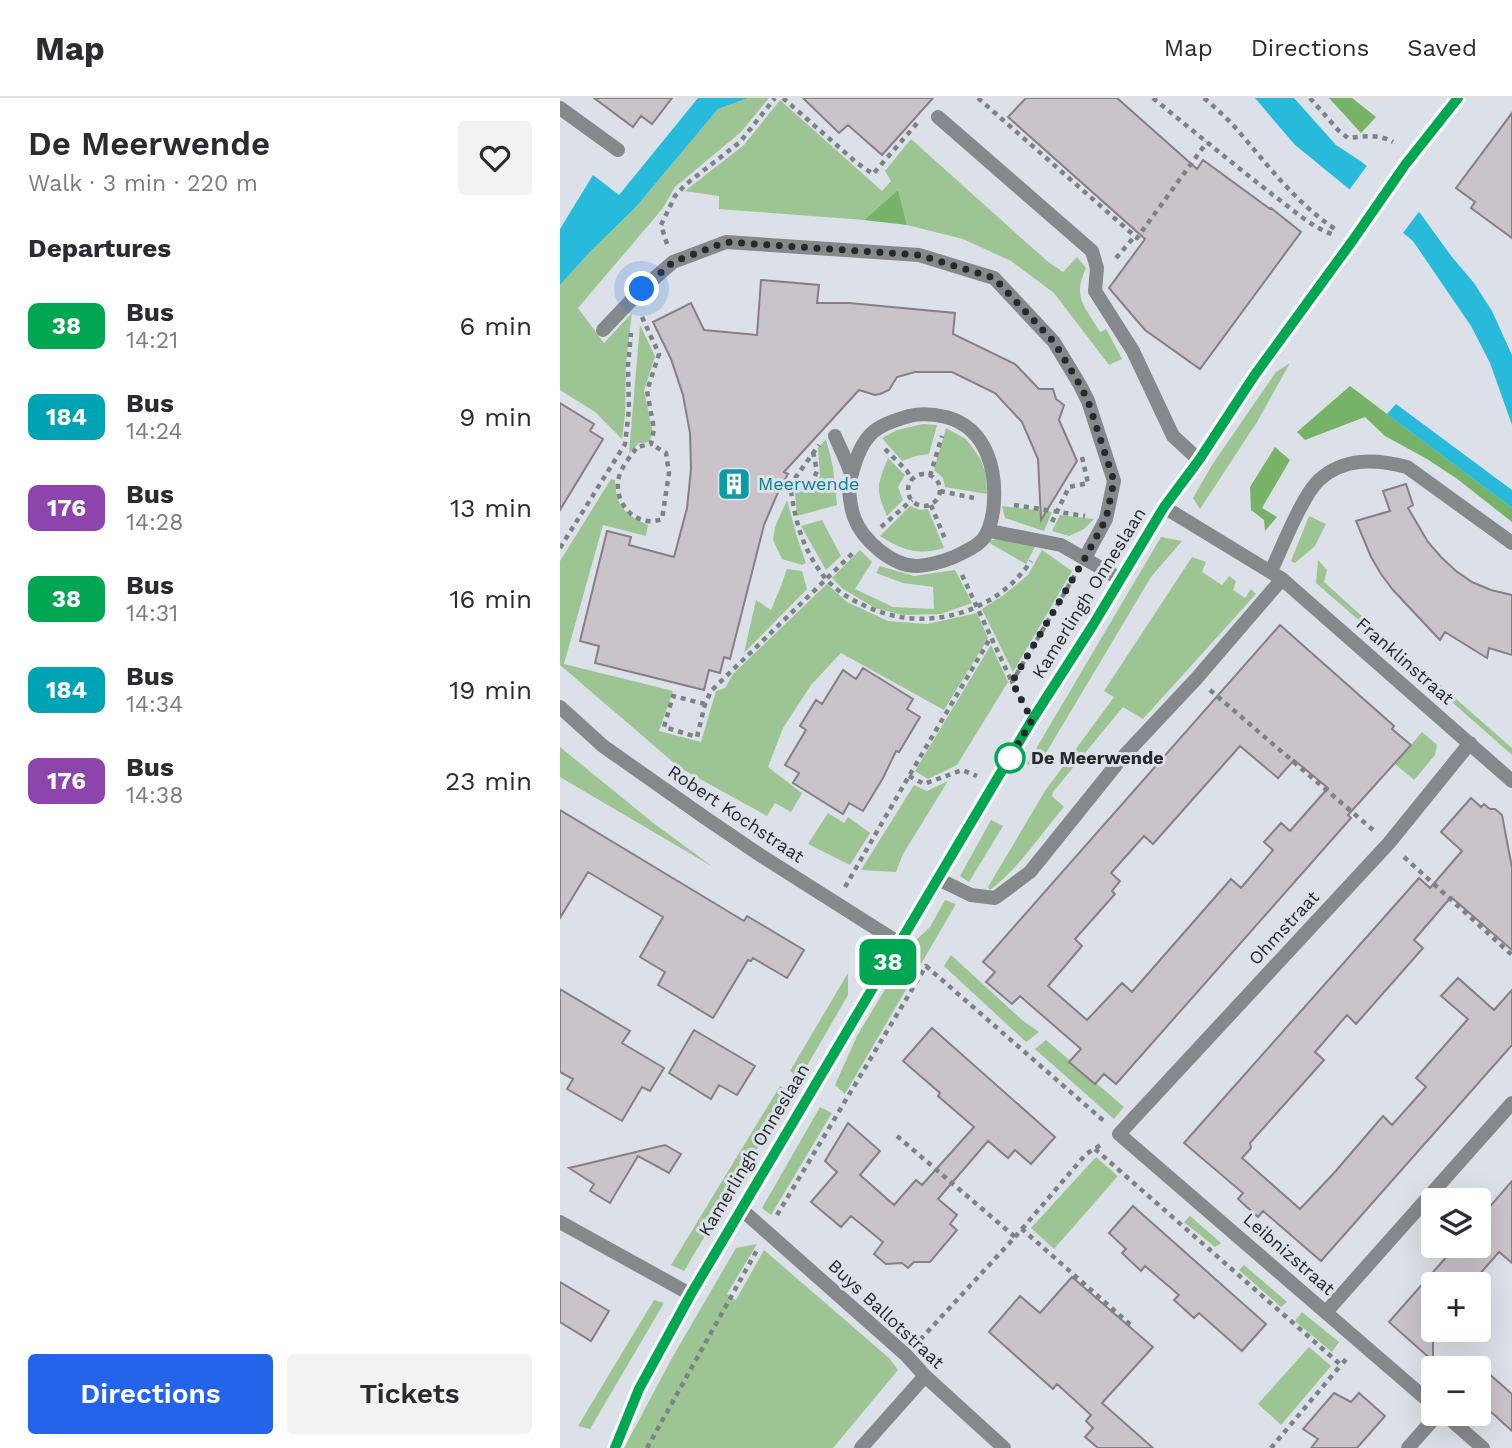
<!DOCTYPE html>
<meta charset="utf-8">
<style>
body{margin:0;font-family:"Work Sans",sans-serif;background:#f2f2f3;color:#2b2b33;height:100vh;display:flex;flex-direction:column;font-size:26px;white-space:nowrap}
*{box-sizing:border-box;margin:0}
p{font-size:23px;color:#7c7c81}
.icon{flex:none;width:38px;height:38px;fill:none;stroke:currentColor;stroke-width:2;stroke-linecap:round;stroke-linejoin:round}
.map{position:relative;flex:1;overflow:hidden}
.drawer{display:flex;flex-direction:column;background:#fff;width:560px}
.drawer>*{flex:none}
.badge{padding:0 14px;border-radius:10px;font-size:24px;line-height:46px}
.buttons{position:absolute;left:861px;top:1090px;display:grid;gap:14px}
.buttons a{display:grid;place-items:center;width:70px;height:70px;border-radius:7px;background:#fff;box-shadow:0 7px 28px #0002;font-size:35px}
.you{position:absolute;width:35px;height:35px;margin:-18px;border:5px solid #fff;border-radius:50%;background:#1a73e8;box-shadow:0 0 0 10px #1a73e833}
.map>.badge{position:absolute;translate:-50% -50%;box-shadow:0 0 0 4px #fff}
h2{padding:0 28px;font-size:26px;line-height:63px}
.round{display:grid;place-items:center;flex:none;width:74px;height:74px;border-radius:7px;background:#f2f2f3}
.head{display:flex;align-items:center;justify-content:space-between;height:119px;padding:0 28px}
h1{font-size:33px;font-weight:600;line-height:52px}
.button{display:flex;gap:14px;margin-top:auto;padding:14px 28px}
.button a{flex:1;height:80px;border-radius:7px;background:#2563eb;color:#fff;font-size:28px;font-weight:600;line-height:80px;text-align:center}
.button a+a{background:#f2f2f3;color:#2b2b33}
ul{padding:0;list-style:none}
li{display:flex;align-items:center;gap:21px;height:91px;padding:0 28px}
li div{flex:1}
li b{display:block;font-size:26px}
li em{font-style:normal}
li .badge{min-width:77px;font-weight:700;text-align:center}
header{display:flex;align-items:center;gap:42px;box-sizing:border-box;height:98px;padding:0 35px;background:#fff;border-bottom:2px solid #e1e1e2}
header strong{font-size:33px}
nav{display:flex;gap:38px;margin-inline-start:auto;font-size:24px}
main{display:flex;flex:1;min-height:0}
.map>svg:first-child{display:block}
.green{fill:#9dc594}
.forest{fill:#76b368}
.water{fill:#28badb}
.pier{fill:#dce0e8}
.building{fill:#cbc3ca;stroke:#867f85;stroke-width:2;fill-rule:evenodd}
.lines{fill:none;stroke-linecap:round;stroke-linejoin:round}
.path{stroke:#7e8186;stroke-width:4.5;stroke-dasharray:5 5;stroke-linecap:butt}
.service{stroke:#86898c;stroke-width:14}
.minor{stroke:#86898c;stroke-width:14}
.tertiary{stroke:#86898c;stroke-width:14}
.line-casing{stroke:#fff;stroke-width:16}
.line{stroke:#00a651;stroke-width:10}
.walk{stroke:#27292c;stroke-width:7;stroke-dasharray:0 12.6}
.stop-dot{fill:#fff;stroke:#00a651;stroke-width:3.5}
.labels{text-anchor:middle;stroke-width:6;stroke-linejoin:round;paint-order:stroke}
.culture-label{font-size:18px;fill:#0d838f;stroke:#dce0e8;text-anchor:start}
.street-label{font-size:18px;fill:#27292c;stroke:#dce0e8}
.stop-label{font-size:18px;font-weight:bold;fill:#27292c;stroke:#dce0e8;text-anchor:start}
</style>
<header>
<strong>Map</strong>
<nav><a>Map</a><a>Directions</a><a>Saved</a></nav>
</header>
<main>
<section class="drawer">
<div class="head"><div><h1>De Meerwende</h1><p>Walk · 3 min · 220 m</p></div><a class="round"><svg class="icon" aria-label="heart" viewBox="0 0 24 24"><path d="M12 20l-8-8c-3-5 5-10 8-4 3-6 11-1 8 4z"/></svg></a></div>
<h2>Departures</h2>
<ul>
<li><span class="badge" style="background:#00a651;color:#fff">38</span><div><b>Bus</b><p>14:21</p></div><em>6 min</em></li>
<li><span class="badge" style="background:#00a3b4;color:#fff">184</span><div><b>Bus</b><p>14:24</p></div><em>9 min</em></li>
<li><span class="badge" style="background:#8e44ad;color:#fff">176</span><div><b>Bus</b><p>14:28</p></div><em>13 min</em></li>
<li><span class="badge" style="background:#00a651;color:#fff">38</span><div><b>Bus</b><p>14:31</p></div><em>16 min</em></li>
<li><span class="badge" style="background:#00a3b4;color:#fff">184</span><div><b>Bus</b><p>14:34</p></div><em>19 min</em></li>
<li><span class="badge" style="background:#8e44ad;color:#fff">176</span><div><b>Bus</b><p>14:38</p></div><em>23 min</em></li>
</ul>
<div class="button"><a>Directions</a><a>Tickets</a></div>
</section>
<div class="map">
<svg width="952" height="1350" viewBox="0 0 952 1350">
<rect width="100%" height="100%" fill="#dce0e8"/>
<!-- green -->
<path class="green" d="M188,0H209L181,34L115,89L103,110L18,210L44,245L72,215L66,264L65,317L62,341L35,314L0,292V187L30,154L76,109L158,11Z
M220,2L322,93L331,83L325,73L351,41L487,163L503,174L517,159L526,170C512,200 525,208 540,234L546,231L562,261L549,267L494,195L451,163L403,141L347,127L338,92L304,122L159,111V98L125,93L184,47Z
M80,227L95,258L84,293L92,331L90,344L79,345L69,355Z
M730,265L697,324L640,411L633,400L652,367L716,274Z
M363,326L377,327L369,356L356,358L342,363L322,340L337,332Z
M386,330L406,341L420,360L426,376L427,396L385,389L383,380L374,372Z
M266,341L273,369L277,407L237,418L235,395L254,390L260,378L258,350Z
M328,360L345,377L338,389L343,402L327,418C315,390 317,388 328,360Z
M51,381L55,382C56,410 65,416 88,427L86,438L43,427L4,566L113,593L99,633L141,644L156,593L165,590L173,576L267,486L287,504L328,523L367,526L417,515L428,540L384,612L281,555L251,587L223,630L208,669L242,695L231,714L215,705L207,718L120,670L0,567V463Z
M227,402L237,439L246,465L242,467L222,461L213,442L215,429Z
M350,408L360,412L368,411L384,450C358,458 342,452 320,438Z
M442,408L492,414L484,433L445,420Z
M500,417L534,421L524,431L509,438L492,433Z
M749,418L766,426L755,448L735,465L731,463Z
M262,422L281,458L266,472L241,428Z
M601,439L622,443L591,479L477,670L467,666Z
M443,440L475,449L466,466L426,443Z
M300,452L312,464L295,491L333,509L374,511L373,489L343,485L316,475L320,468L354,478L395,472L412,505L381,516L343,517L315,510L283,491L272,480Z
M482,452L512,473L453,574L422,511L445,496L468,477Z
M632,459L646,464L642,474L662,487L669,478L676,483L673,492L685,500L691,491L696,496L583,621L563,609L493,694L492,698L504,709C480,737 459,770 430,792L428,789L485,693L554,599L544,593Z
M758,462L767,472L764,484L835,548L832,551L756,485Z
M227,471L242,473L247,491L184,555L196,502L211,512L221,488Z
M431,547L448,584L397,667L368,681L355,673Z
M839,551L952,650V657L835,554Z
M862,634L877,647L875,657L854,682L835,666Z
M0,649L92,724L153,769L0,679Z
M388,683L343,756L336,774L301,772L354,687L367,693Z
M268,715L284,725L288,719L310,735L290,767L248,746Z
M431,722L443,728L409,784L400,778Z
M385,802L396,806L285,996L275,987L297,938L353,845L370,829Z
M391,857L462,922L479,934L466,944L384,868Z
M288,875V897L240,980L230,973Z
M486,942L564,1009L554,1021L475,951Z
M220,988L231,994L124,1173L111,1167Z
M260,1009L272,1015L211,1117L202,1110Z
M536,1059L558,1078L494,1151L471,1130Z
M630,1118L661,1145L655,1149L624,1124Z
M197,1146L167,1196L176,1202L204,1152L329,1260L338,1272L273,1350H64L112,1260L176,1150Z
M684,1167L727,1204L721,1209L679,1172Z
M94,1202L104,1205L30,1331L18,1328Z
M742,1214L779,1244L772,1254L735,1223Z
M749,1249L771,1268L721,1327L698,1306Z"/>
<!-- forest -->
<path class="forest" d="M769,0H792L816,19L801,35Z
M338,92L347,127L304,122Z
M790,288L952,410V424L896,380L867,361L825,338L805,319L745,342L737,334Z
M715,349L730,362L702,410L717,419L705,433L704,422L691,412L690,389Z"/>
<!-- water -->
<path class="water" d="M138,0H188L158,11L76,109L30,154L0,187V131L33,77L59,97Z
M695,0H734L776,47L802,64L860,115L892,159L914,185L932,213L952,257V327L930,265L911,228L853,143L735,47Z
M836,306L952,392V410L827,316Z"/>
<!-- pier -->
<path class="pier" d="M809,65L861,111L840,139L787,95Z"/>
<!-- building -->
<path class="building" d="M34,0H112L92,26L81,18L73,29Z
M243,0H373L322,57L288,27L279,35Z
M466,0H557L637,71L643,62L710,111L711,110L741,134L640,271L585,232L549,190L585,141L448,19Z
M952,15V140L911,110L915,104L896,90Z
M201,182L259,187L257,205H289L395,215L393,236L455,266L479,291H493L496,301L504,307L499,322L517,363L481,422L478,361L462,324L435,295L392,274H355L337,279L329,292L320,296L315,297L299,292L224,374L228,376L219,392L204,427L170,561L164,559L160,575L149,572L144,592L35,565L39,548L20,543L47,433L71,439L69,447L114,459L127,410L131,371L130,335L123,297L111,261L93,224L131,205L144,232L197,237Z
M0,305L34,326L30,333L43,341L0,412Z
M846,386L853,407L848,410L868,444L881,459L896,473L912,484L931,492L952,497V557L929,550L927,560L885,534L880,542L833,492L821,476L811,459L796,423L830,413L823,393Z
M720,527L834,628L832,631L851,647L788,717L791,720L556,986L544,976L535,986L509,964L521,951L460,898L452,906L426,884L435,874L423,864ZM680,648L718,680L734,662L768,690L730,733L721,725L704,744L713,752L681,790L671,781L572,894L562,885L527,922L488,888L522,848L515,841L555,796L552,793L560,783L551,775L584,738L593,746Z
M303,570L353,601L347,611L360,619L339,654L336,653L323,680L303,713L289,705L283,716L233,685L239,675L225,667L246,632L240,628L256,602L262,606L283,572L296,581Z
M911,700L921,709L924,706L930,711H935L942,717L952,770V852L891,799L854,842L863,850L796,926L787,917L755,954L764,962L690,1045L691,1050L682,1060L740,1111L774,1075L823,1018L832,1027L866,989L856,980L908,921L881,898L898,880L934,912L952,892V947L761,1163L703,1113L698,1119L678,1101L683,1095L624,1045L859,780L870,790L902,753L881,734Z
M0,712L184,823L187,818L244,852L227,880L193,860L191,863L188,862L153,920L98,887L105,874L80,859L103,819L28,774L0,820Z
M0,891L70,933L62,945L104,970L90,993L82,989L62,1023L7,991L13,981L0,974Z
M372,930L495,1039L471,1066L455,1052L448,1060L428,1043L378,1101L397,1117L390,1126L397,1132L370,1164H354L348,1170L342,1165L326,1166L314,1156L323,1144L291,1118L281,1129L251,1104L277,1074L265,1063L288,1025L320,1053L300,1077L334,1107L356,1082L362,1087L414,1029L378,998L380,995L343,963Z
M134,932L195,968L177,997L159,987L151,1001L109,975Z
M105,1047L121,1056L109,1075L78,1058L50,1105L30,1093L34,1086L9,1070Z
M952,1083V1165L939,1154L911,1186H873V1263L829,1224L896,1148H919V1121Z
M573,1108L706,1226L682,1253L639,1215L634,1220L614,1202L619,1197L585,1168L581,1173L562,1155L566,1151L549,1135Z
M512,1179L593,1249L542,1305L593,1350H538L525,1339L533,1330L526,1323L531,1317L497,1286L493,1291L429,1234L460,1198L480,1215Z
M0,1184L49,1213L31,1243L0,1224Z
M919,1267L952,1296V1333L919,1303Z
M774,1295L791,1304L799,1295L825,1318L797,1350H751L758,1341L743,1331Z"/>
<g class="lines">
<!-- path -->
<path class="path" d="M223,0L297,65L313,76L359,23
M418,0L577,140L647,44
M593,0C633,33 672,65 713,97C731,110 751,129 772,136
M644,0C657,11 669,22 680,35C710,70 738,107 778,133
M750,0L778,32L788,40C805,38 819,36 833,44
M107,146L101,127L115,98L125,87L180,44L215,0
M556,160L575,138
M82,219L99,256L87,293L94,331L91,346L77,349C71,358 61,369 59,379C52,405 77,431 102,421L109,375L106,355L91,346
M325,351L347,373L352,382
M253,354L257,373L251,387L231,393L230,387L259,347
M348 392a16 16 0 1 1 32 0a16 16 0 1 1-32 0Z
M370,378L382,338
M231,393C236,427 244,454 266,481C279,495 293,503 310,510C367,535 436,515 471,463
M380,393L414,400
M371,407L385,441
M454,407L525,418
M492,424L509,389L528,385L522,359
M321,429L352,402
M0,450L65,346L69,312L68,268L71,235
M402,477L452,584
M650,592L813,732
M462,603L452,584L515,477
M145,606L113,598L104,629L137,639L145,606L151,593L294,454
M349,678L364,686L402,672L417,678
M844,759L952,857
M285,789L349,678L431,539
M337,1038L455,1139L359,1243
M535,1051L781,1267L787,1260
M217,1117L366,868L545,1024
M462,1131L526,1056L544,1045
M455,1139L462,1131L573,1229
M87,1350L197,1152
M711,1350L781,1267"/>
<!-- service -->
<path class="service" d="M378,19L532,153L537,170L535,193L573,253L613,338L639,362
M43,232L82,191L113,164L166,144L359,157L434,180L494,244L520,287L528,303L554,383L546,421L525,460
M275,338C279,348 289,367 291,377C291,382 289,383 289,388C289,396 291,411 294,419C302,442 333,469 358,468C370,467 384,463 394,459C421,446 428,443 433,414C438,375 428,330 386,319C373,316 362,315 349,318C337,322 321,326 311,336C300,347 295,364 291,379
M430,433L501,447L560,481"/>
<!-- minor -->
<path class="minor" d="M0,10L58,52
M604,409L722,481L952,683
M711,473C722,450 742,398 759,382C784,359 816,361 847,369L952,445
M0,609L43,648L144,719L197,755L339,845
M378,781L411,797L435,800L470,774L560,662L636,581L722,481
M181,1111L346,1257L365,1278L444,1350
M0,1124L130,1196
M767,1213L952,1005
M873,1307L559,1036L829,745L910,645
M884,1316L923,1350
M301,1350L365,1278
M848,1350L878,1316"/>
<!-- tertiary -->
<path class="tertiary" d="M55,1350L79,1291L130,1196L472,622L533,527L604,409L639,362L694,278L793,142L845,67L898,0"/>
</g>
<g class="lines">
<defs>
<path id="line" d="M55,1350L79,1291L131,1196L472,622L533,527L604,409L639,362L694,278L793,142L845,67L898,0"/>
</defs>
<!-- line casing -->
<use href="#line" class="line-casing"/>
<!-- line -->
<use href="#line" class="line"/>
<!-- walk -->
<path class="walk" d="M82,191L113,164L166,144L359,157L434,180L494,244L520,287L528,303L554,383L546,421L525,460L452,584L472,622L447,665L450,660"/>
</g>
<!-- icons -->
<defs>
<symbol id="building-square" viewBox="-11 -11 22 22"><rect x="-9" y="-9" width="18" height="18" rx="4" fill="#0f9aa8" stroke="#dce0e8"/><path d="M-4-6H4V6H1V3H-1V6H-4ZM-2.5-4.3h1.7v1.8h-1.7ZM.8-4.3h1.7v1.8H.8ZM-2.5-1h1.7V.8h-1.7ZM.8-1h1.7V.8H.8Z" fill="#fff"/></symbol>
</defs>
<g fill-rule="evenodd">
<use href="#building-square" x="155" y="367" width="38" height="38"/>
</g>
<!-- markers -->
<circle class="stop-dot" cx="450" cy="660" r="14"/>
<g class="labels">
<!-- culture labels -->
<g class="culture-label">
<text x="198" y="392">Meerwende</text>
</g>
<!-- street labels -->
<g class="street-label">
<text transform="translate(529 495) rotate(-58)" y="6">Kamerlingh Onneslaan</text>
<text transform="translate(845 563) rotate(41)" y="6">Franklinstraat</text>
<text transform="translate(176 716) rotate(34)" y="6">Robert Kochstraat</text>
<text transform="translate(724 830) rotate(-47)" y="6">Ohmstraat</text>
<text transform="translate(194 1052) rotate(-59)" y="6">Kamerlingh Onneslaan</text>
<text transform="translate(729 1156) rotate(41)" y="6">Leibnizstraat</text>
<text transform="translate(326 1216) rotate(43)" y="6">Buys Ballotstraat</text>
</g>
<!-- stop labels -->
<g class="stop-label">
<text x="471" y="666">De Meerwende</text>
</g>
</g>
</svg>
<div class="buttons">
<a><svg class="icon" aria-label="layers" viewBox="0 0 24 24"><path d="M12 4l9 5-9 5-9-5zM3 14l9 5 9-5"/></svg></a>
<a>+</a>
<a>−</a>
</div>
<div class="you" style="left:82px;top:191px"></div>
<b class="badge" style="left:328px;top:864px;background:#00a651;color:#fff">38</b>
</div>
</main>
